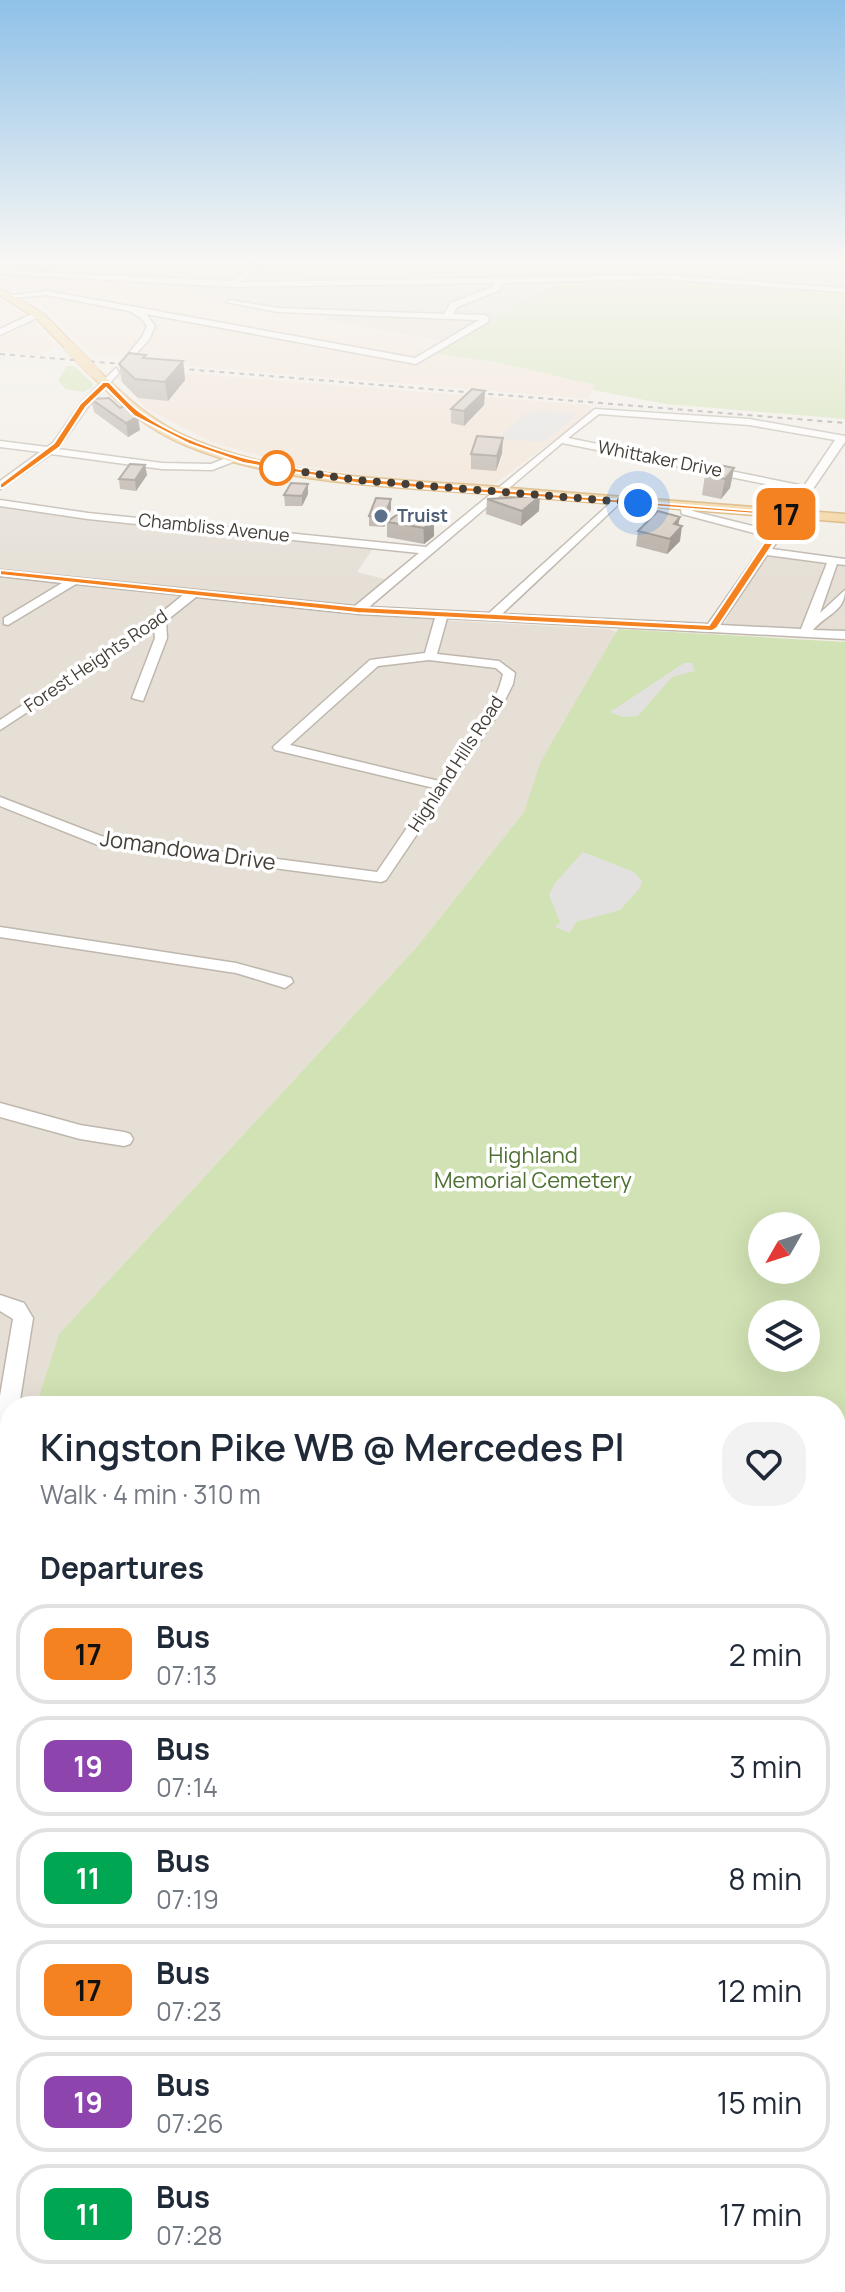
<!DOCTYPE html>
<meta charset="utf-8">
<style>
body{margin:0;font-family:Manrope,sans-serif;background:#f2f2f3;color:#1f2937;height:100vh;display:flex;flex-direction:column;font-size:30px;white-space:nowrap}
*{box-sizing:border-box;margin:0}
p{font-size:26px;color:#747a83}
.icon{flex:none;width:44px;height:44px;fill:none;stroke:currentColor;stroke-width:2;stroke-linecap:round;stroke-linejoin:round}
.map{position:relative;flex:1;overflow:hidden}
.details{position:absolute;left:0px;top:1396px;width:846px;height:896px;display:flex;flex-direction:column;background:#fff;border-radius:32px 32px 0 0;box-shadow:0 8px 32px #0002}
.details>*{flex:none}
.badge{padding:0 16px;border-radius:12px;font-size:28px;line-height:52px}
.needle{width:52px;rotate:231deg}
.buttons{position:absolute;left:748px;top:1212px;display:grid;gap:16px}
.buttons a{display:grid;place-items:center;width:72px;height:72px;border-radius:50%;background:#fff;box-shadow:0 8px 32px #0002;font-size:40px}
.you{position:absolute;width:40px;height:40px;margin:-20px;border:6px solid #fff;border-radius:50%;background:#1a73e8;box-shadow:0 0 0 12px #1a73e833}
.map>.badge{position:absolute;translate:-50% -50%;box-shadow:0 0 0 4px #fff}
h2{padding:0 40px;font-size:30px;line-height:72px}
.round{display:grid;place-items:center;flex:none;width:84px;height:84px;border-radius:32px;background:#f2f2f3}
.summary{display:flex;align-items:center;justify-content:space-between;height:136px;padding:0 40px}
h1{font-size:38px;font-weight:600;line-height:60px}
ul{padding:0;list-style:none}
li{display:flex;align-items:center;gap:24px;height:100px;margin:0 16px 12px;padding:0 24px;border:4px solid #e0e1e3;border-radius:32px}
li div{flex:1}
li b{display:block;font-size:30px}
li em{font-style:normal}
li .badge{min-width:88px;font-weight:700;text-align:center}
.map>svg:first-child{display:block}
.residential{fill:#e5dfd6}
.commercial{fill:#f1e3d5}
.green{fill:#d1e2b4;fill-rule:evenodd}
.parking{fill:#e3e1df}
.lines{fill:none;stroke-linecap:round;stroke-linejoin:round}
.minor-casing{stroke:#bfb7ae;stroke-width:3}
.major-casing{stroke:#d7af70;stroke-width:3}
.highway-casing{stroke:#cc8f47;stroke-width:3}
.minor{fill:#fff;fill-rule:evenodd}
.major{fill:#f3d49f;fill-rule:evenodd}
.highway{fill:#eebc76;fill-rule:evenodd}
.rail{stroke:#969696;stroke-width:2;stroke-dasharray:5 5;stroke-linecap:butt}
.major-bridge-casing{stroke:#d7af70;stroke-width:12;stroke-linecap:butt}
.major-bridge{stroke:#f3d49f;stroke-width:11}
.wall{fill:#b7afa6}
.shaded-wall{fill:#958e87}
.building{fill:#d5cbc1;stroke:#958e87;stroke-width:2}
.line{fill:#f58220;stroke:#fff;stroke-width:2}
.walk{stroke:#443e37;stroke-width:8;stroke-dasharray:0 14.4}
.stop-dot{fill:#fff;stroke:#f58220;stroke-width:4}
.service-dot{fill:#5c6f8a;stroke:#fff;stroke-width:3}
.labels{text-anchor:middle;stroke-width:7;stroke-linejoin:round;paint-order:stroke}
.far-street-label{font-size:18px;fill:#443e37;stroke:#fff}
.far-service-label{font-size:18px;font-weight:bold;fill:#4e5e75;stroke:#fff;text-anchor:start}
.street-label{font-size:22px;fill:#443e37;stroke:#fff}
.park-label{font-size:22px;fill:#4e7031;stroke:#fff}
</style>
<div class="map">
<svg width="845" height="2292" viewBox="0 0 845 2292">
<rect width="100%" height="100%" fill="#f2eee7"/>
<!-- residential -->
<path class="residential" d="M0,261H845V289L701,277L568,276L454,341H442L324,320L334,313L270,308L193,293L210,283L0,268Z
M0,507L112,522L374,547L357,572L388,580L346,615L608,629L617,632L588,691L541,761L536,789L524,812L416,948L59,1334L36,1406H10V1486L0,1517Z
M771,555L845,565V631L724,624L764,557Z
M0,2094L10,2099V2282H410L431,2292H0Z"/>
<!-- commercial -->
<path class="commercial" d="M0,274L206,285L194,293L250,307L324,313L321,319L449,344L434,353L500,363L596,385L588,399L189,366L126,356L93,355L46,310L27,297L38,295L111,307L131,312L143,319L162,316L204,325L208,321L43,290H11L0,285Z
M0,299L32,320L55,346L41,355L0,351Z
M156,371L589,405L594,410L493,485L368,476L286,463L214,443L148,410L116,377L121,372Z"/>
<!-- green -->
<path class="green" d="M561,280L710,281L845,293V419L666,404L593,390L595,385L500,363L433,353Z
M67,366H74L93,384L92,388L84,392L65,389L58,380Z
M618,629L845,642V1988L836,1987V1406H36L59,1334L416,948L524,812L541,761ZM762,1226H806V1270H762ZM762,1314H806V1358H762Z
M10,1486V1713L0,1708V1517Z"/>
<!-- parking -->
<path class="parking" d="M533,410L575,413L572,420L542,442L504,439L502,435L525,413H532Z
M684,663H692L695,671L672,677L638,716L623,717L610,712Z
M583,852L634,872L642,881L640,888L620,910L576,922L570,933L555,927L560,922L549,895L554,884Z"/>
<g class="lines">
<defs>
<path id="minor" d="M255,261H264L241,282L661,275L845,288V292L661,279L501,283L500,290L457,307L453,314L485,315L489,318L488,322L416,364L146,314L155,326L149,340L129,361L125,358L142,337L147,326L141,318L129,311L47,295L9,298L5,296L47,291L415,358L479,320L278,312L226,302L230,300L278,308L444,314L451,303L493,287V283L233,287L0,274V270L232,281Z
M38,311L41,316L0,335V329Z
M116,368L119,373L87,408L58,449L162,463L211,464L234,455L238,456V460L212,470L162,469L51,454L0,489V481L40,452L0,447V441L47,447L53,443L80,404Z
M595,409L749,419L845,436V442L772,549L845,559V565L837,564L820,613L845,590C845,612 825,615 813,630L845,631V639L447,618L437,654L499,661L515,673L513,684L497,716L386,880L381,882L98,845L0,806V797L101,836L377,872L434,788L275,750L273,747L370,660L425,653L435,618L358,614L196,597L166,621L167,638L143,701L132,698L155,638L154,629L0,730V720L156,617L183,595L76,584L8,625L4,624V618L62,583L0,576V570L355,606L419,553L88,519L0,506V500L88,513L426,547ZM599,414L749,425L835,440L804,486L568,438ZM562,443L800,491L773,531L696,512L691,510L689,504L680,506L682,514L769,537L708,624L502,614L620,503L621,501L616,498L489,613L369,607ZM767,555L827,563L801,629L720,625ZM429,660L496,668L503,674C495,712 461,750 439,781L290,745L378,666Z
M0,927L236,963L291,978L293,982L285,988L236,973L0,937Z
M0,1103L80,1125L124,1132L130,1134L133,1139L130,1144L124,1146L80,1139L0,1117Z
M0,1295L24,1303L33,1318L19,1406H10V1463L8,1468L0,1471V1396L13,1319L0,1311Z"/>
<path id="major" d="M0,288L45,315L73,344V348H65L37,319L0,295Z
M89,369H97C126,398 155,424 194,440C286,478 390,479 487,486C606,496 726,505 845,514V522C726,513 608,503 489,494C388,486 280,485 185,445C146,429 118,403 89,373Z
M0,2033L10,2037V2071L0,2067Z
M498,2282H554L558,2292H502Z"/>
<path id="highway" d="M0,1810L10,1814V1853L0,1849Z
M0,1915L10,1919V1959L0,1955Z
M836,2088L845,2090V2132L836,2130Z
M836,2181L845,2183V2227L836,2225Z
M836,2231L845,2234V2279L836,2276Z"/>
</defs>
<!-- minor casing -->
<use href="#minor" class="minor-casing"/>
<!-- major casing -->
<use href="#major" class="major-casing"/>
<!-- highway casing -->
<use href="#highway" class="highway-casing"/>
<!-- minor -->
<use href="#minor" class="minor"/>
<!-- major -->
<use href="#major" class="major"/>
<!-- highway -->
<use href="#highway" class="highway"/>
<!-- rail -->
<path class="rail" d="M0,354L845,423"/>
<defs>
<path id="major-bridge" d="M69,346L93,371"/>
</defs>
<!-- major-bridge casing -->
<use href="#major-bridge" class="major-bridge-casing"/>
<!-- major-bridge -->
<use href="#major-bridge" class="major-bridge"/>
</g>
<!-- wall -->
<path class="wall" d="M146,358L183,361L185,380L168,401L138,398L122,382L119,364Z
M485,391L484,405L464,426L451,423V409Z
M91,399L140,430L128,437L94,412Z
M502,453L496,471L471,469V454Z
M145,465L147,475L136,491L120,489L119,479Z
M734,468L730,488L721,499L702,495L705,475Z
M308,494L302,506H285L284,495Z
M487,499L539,511L521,526L486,514Z
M391,509L384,527L369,526V516Z
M426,516V519L434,536L424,544L387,537V522Z
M680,517L678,525L680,541L667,554L636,546L638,531Z"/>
<!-- shaded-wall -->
<path class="shaded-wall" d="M183,361L185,380L168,401L165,382Z
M485,391L484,405L464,426V411Z
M138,416L140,430L128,437L126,423Z
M503,438L502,453L496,471L497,456Z
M145,465L147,475L136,491L135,480Z
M734,468L730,488L721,499L725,479Z
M308,484V494L302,506V496Z
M540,496L539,511L521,526L522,511Z
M391,499V509L384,527V517Z
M426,516V527L434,521V536L424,544L423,518Z
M680,517L677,531L682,526L680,541L667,554L674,524Z"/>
<!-- building -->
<path class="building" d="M129,353L146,355L143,358L183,361L165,382L135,379L119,364Z
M472,389L485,391L464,411L451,409Z
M109,398L120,408L124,406L138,416L126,423L91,399Z
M477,436L503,438L497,456L471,454Z
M130,464L145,465L135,480L119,479Z
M714,464L734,468L725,479L705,475Z
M291,483L308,484L302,496L284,495Z
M540,496L522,511L487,499Z
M376,498L391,499L384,517L369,516Z
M402,511L426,516L423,518L434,521L424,528L387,522Z
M658,511L680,517L674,524L682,526L670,539L638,531Z"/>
<!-- sky -->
<linearGradient id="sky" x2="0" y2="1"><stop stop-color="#8fc1e8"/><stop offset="0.45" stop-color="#f9f7f4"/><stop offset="1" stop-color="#f9f7f4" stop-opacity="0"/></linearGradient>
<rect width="845" height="582" fill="url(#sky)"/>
<!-- line -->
<path class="line" d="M103,382H109C119,392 129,404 140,412C202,456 283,467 356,478L793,514L717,628L712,631L358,613L0,575V570L358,607L709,625L782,516L356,483L243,463L189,444L134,416L106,388L86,407L60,447L3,488H0V484L54,443L80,404Z"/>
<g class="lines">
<!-- walk -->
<path class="walk" d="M277,468L356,480L638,503"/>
</g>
<!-- markers -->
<circle class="stop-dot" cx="277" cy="468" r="16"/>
<circle class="service-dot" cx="381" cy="516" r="8"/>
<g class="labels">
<!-- far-street labels -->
<g class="far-street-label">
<text transform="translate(660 459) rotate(11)" y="6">Whittaker Drive</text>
<text transform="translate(214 528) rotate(6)" y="6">Chambliss Avenue</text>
<text transform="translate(96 661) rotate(-34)" y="6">Forest Heights Road</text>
<text transform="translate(456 764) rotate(-57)" y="6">Highland Hills Road</text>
</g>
<!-- far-service labels -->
<g class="far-service-label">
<text x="397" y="522">Truist</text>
</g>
<!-- street labels -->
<g class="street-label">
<text transform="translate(188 850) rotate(8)" y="8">Jomandowa Drive</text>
</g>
<!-- park labels -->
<g class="park-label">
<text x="533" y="1163">Highland<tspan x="533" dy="25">Memorial Cemetery</tspan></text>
</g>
</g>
</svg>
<div class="buttons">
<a><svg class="needle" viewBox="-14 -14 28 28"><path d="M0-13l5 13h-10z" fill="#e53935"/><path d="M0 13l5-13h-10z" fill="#747a83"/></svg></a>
<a><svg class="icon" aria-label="layers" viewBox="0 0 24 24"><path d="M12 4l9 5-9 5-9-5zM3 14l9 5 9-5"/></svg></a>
</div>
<div class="you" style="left:638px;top:503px"></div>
<b class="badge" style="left:786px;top:514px;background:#f58220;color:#111">17</b>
<section class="details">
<div class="summary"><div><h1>Kingston Pike WB @ Mercedes Pl</h1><p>Walk · 4 min · 310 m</p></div><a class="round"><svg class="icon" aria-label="heart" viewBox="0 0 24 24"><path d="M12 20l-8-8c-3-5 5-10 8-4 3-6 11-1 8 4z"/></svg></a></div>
<h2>Departures</h2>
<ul>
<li><span class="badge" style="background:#f58220;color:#111">17</span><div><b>Bus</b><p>07:13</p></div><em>2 min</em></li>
<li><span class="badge" style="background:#8e44ad;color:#fff">19</span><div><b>Bus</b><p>07:14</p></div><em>3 min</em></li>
<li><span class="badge" style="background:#00a651;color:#fff">11</span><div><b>Bus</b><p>07:19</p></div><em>8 min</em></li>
<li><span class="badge" style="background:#f58220;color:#111">17</span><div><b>Bus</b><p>07:23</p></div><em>12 min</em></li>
<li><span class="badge" style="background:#8e44ad;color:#fff">19</span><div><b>Bus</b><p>07:26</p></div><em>15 min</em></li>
<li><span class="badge" style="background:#00a651;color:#fff">11</span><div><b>Bus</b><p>07:28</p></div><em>17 min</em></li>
</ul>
</section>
</div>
